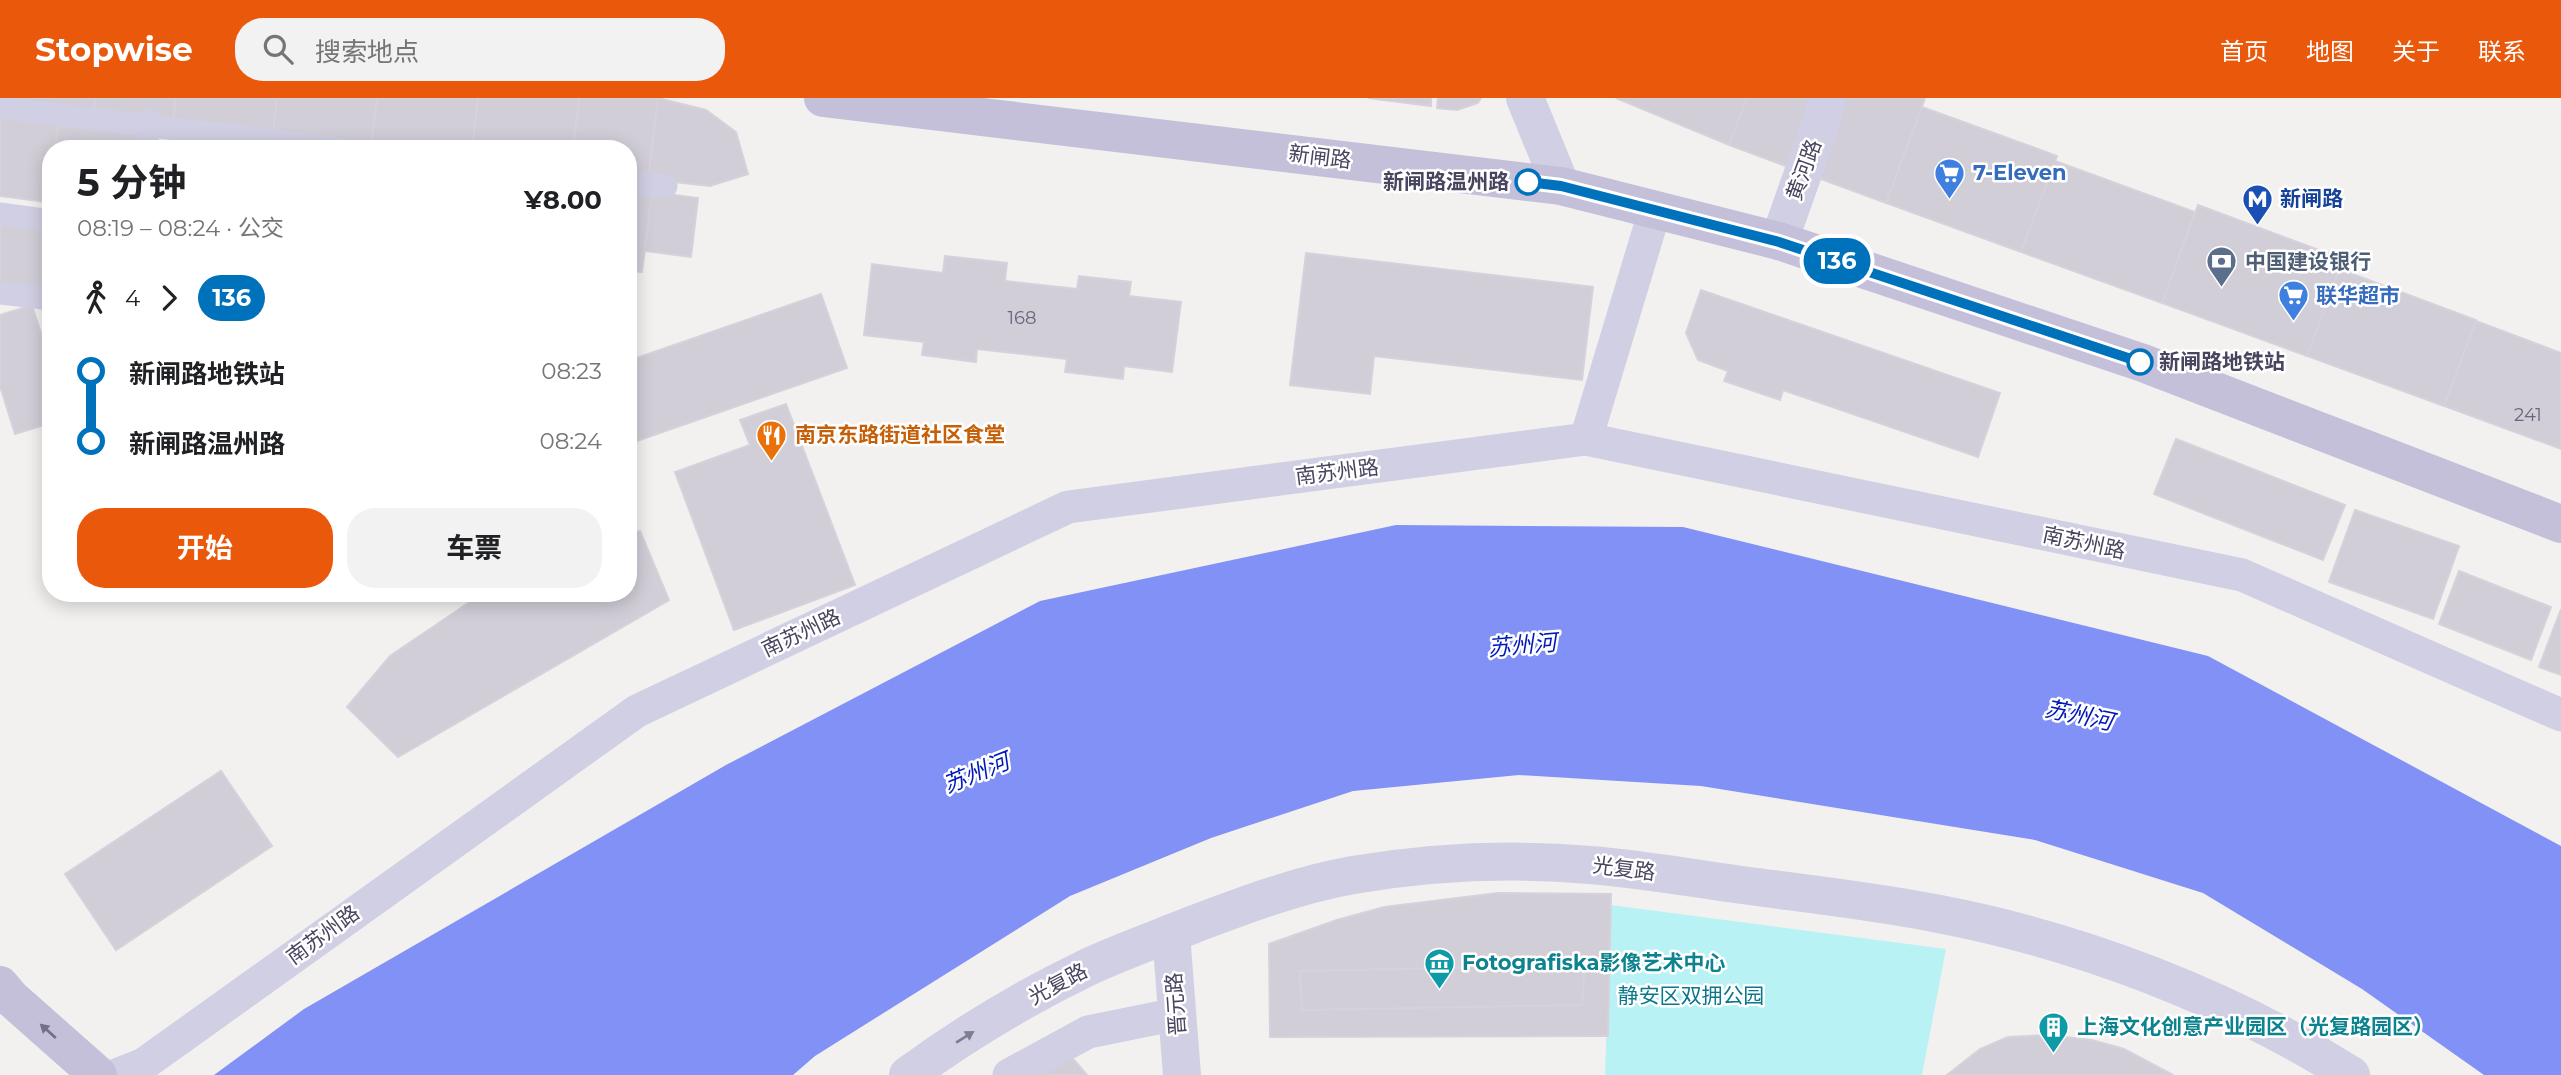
<!DOCTYPE html>
<html lang="zh">
<meta charset="utf-8">
<style>
body{margin:0;font-family:Montserrat,"Noto Sans SC",sans-serif;background:#f2f2f2;color:#202124;height:100vh;display:flex;flex-direction:column;font-size:26px;white-space:nowrap}
*{box-sizing:border-box;margin:0}
p{font-size:23px;color:#757577}
.icon{flex:none;width:38px;height:38px;fill:none;stroke:currentColor;stroke-width:2;stroke-linecap:round;stroke-linejoin:round}
.map{position:relative;flex:1;overflow:hidden}
.sheet{position:absolute;left:42px;top:42px;width:595px;height:462px;display:flex;flex-direction:column;background:#fff;border-radius:28px;box-shadow:0 4px 18px #0003}
.sheet>*{flex:none}
.badge{padding:0 14px;border-radius:23px;font-size:24px;line-height:46px}
.map>.badge{position:absolute;translate:-50% -50%;box-shadow:0 0 0 4px #fff}
.legs{display:flex;align-items:center;gap:10px;height:77px;padding:0 35px;font-size:23px}
.legs p{margin-inline-start:auto}
.overview{display:flex;align-items:center;justify-content:space-between;height:119px;padding:0 35px}
h1{font-size:38px;font-weight:700;line-height:52px}
.button{display:flex;gap:14px;margin-top:auto;padding:14px 35px}
.button a{flex:1;height:80px;border-radius:28px;background:#ea580c;color:#fff;font-size:28px;font-weight:700;line-height:80px;text-align:center}
.button a+a{background:#f2f2f2;color:#202124}
ul{padding:0 35px;list-style:none}
li{display:flex;align-items:center;gap:24px;height:70px;font-size:26px}
li i{display:grid;place-items:center;width:10px;height:100%;margin:0 9px;background:currentColor}
li i::after{content:'';width:18px;height:18px;margin:-9px;border:5px solid;border-radius:50%;background:#fff}
li p{margin-inline-start:auto}
li:first-child i{background:linear-gradient(#0000 50%,currentColor 0)}
li:last-child i{background:linear-gradient(currentColor 50%,#0000 0)}
header{display:flex;align-items:center;gap:42px;box-sizing:border-box;height:98px;padding:0 35px;background:#ea580c;color:#fff}
header strong{font-size:33px}
nav{display:flex;gap:38px;margin-inline-start:auto;font-size:24px}
.search{width:490px;height:63px;background:#f2f2f2;display:flex;align-items:center;gap:18px;box-sizing:border-box;padding:0 24px;border-radius:28px;color:#757577;font-size:26px}
.map>svg:first-child{display:block}
.green{fill:#b9f2f4}
.water{fill:#8191f6}
.building{fill:#d1ced8;stroke:#d6d2dc;stroke-width:2}
.lines{fill:none;stroke-linecap:round;stroke-linejoin:round}
.service{stroke:#d1cfe3;stroke-width:23}
.pedestrian{stroke:#d1cfe3;stroke-width:33}
.minor{stroke:#d1cfe3;stroke-width:38}
.tertiary{stroke:#d1cfe3;stroke-width:38}
.secondary{stroke:#c4c0da;stroke-width:38}
.oneway{fill:#73708a}
.oneway2{fill:#7f7c94}
.line-1-casing{stroke:#fff;stroke-width:16}
.line-1{stroke:#0072bc;stroke-width:10}
.stop-1-dot{fill:#fff;stroke:#0072bc;stroke-width:3.5}
.labels{text-anchor:middle;stroke-width:5;stroke-linejoin:round;paint-order:stroke}
.number-label{font-size:18px;fill:#6a677d}
.street-label{font-size:21px;fill:#48455f;stroke:#fff}
.shop-label{font-size:21px;font-weight:bold;fill:#366cbe;stroke:#fff;text-anchor:start}
.stop-label{font-size:21px;font-weight:bold;fill:#48455f;stroke:#fff;text-anchor:end}
.transit-label{font-size:21px;font-weight:bold;fill:#164399;stroke:#fff;text-anchor:start}
.service-label{font-size:21px;font-weight:bold;fill:#4e5e75;stroke:#fff;text-anchor:start}
.food-label{font-size:21px;font-weight:bold;fill:#c56008;stroke:#fff;text-anchor:start}
.culture-label{font-size:21px;font-weight:bold;fill:#0d838f;stroke:#fff;text-anchor:start}
.park-label{font-size:21px;fill:#0c778a;stroke:#fff}
.water-label{font-size:23px;font-style:italic;fill:#0019b7;stroke:#fff}
</style>
<header>
<strong>Stopwise</strong>
<div class="search"><svg class="icon" aria-label="search" viewBox="0 0 24 24"><circle cx="10" cy="10" r="6"/><path d="M15 15l6 6"/></svg>搜索地点</div>
<nav><a>首页</a><a>地图</a><a>关于</a><a>联系</a></nav>
</header>
<div class="map">
<svg width="2561" height="977" viewBox="0 0 2561 977">
<rect width="100%" height="100%" fill="#f2f1ef"/>
<!-- green -->
<path class="green" d="M1611,807L1946,851L1922,977H1605Z"/>
<!-- water -->
<path class="water" d="M1396,427L1683,429L2208,558L2561,748V977H2484L2362,891L2203,795L2035,742L1701,688L1519,677L1353,693L1211,740L1070,798L815,958L793,977H214L304,911L726,667L1040,503Z"/>
<!-- building -->
<path class="building" d="M0,0H96L94,12Z
M96,0H176L173,22L94,12Z
M176,0H277L273,34L173,22Z
M277,0H377L371,47L273,34Z
M377,0H478L472,51H404L371,47Z
M478,0H579L573,51H472Z
M579,0H658L648,81L628,78V51H573Z
M658,0L706,12L736,34L748,76L710,88L648,81Z
M1368,0H1431V8Z
M1438,0H1481L1478,5L1457,12L1437,10Z
M1616,0H1747L1729,47Z
M1747,0H1925L1886,105L1729,47Z
M1922,9L2057,58L2021,154L1886,105Z
M0,18L58,25L55,51H51L48,104L0,98Z
M58,25L141,35L139,51H55Z
M178,35L275,51H176Z
M2055,63L2195,114L2162,205L2021,154Z
M628,91L652,94L642,174L628,173Z
M652,94L698,100L691,159L645,153Z
M2198,107L2343,161L2307,258L2162,205Z
M0,121L51,127V197L0,190Z
M1306,155L1593,189L1582,282L1374,258L1370,296L1290,287Z
M945,158L1007,165L1005,183L1077,191L1079,178L1131,184L1129,198L1181,204L1172,274L1124,268L1123,281L1065,274L1067,261L977,251L976,264L922,257L924,244L864,237L872,166L943,175Z
M2339,171L2476,222L2444,308L2307,258Z
M1701,192L2000,295L1978,359L1783,292L1780,302L1724,283L1728,273L1698,262L1686,235Z
M821,196L847,270L628,346V263Z
M32,207L51,267V325L15,336L0,288V217Z
M2476,223L2561,255V351L2444,308Z
M786,306L855,487L734,532L675,374L750,347L740,322Z
M2176,341L2345,407L2323,462L2154,396Z
M2355,412L2459,448L2433,521L2329,484Z
M640,433L669,502L398,659L347,609L390,558L483,495H628V435Z
M2459,473L2551,509L2531,562L2439,526Z
M2561,511V577L2539,569Z
M221,673L272,748L116,852L65,776Z
M1498,795L1611,796L1608,938L1270,939L1269,846L1337,822L1384,809Z
M1585,867L1582,907L1302,912L1300,873Z
M2048,937L2092,942L2124,951L2173,977H1947L1980,951L2008,939Z
M1062,948L1087,977H1009Z"/>
<g class="lines">
<!-- service -->
<path class="service" d="M0,10L341,51
M146,51L149,22
M628,84L666,88
M0,116L51,123
M0,195L51,201"/>
<!-- pedestrian -->
<path class="pedestrian" d="M1586,341L1655,112
M116,977L144,966L637,613L1068,409L1586,341L2242,477L2561,617
M1009,977L1088,934L1177,916L1179,943"/>
<!-- minor -->
<path class="minor" d="M1525,0L1561,88
M1171,836L1182,977
M908,977C963,937 1024,900 1086,870C1120,854 1157,841 1192,827C1245,807 1297,787 1353,777C1431,764 1511,760 1590,767C1641,771 1691,780 1742,787C1808,796 1874,803 1939,816C2081,843 2229,900 2351,977"/>
<!-- tertiary -->
<path class="tertiary" d="M1779,143L1822,22L1827,0"/>
<!-- secondary -->
<path class="secondary" d="M823,0L1561,88L1779,143L2143,265L2561,426
M0,887L11,900L98,977"/>
</g>
<!-- one-way arrows -->
<defs><path id="oneway-solid" d="M-6-.8H1V-3.2L6.5 0L1 3.2V.8H-6Z" transform="scale(1.75)"/></defs>
<use class="oneway" href="#oneway-solid" transform="translate(48 933) rotate(-138)"/>
<use class="oneway2" href="#oneway-solid" transform="translate(965 939) rotate(-32)"/>
<g class="lines">
<defs>
<path id="line-1" d="M1528,84L1561,88L1779,144L2140,264"/>
</defs>
<!-- line-1 casing -->
<use href="#line-1" class="line-1-casing"/>
<!-- line-1 -->
<use href="#line-1" class="line-1"/>
</g>
<!-- icons -->
<defs>
<symbol id="supermarket-pin" viewBox="-11 -11 22 30"><path d="M0 17L-7.5 6A9.5 9.5 0 1 1 7.5 6Z" fill="#3f7fe0" stroke="#fff"/><path d="M-6-5.5h2.5l.6 2H6L4.5 2H-2.5L-4.4-4H-6ZM-1.5 3.2a1.3 1.3 0 1 0 .1 0ZM3 3.2a1.3 1.3 0 1 0 .1 0Z" fill="#fff"/></symbol>
<symbol id="metro-pin" viewBox="-11 -11 22 30"><path d="M0 17L-7.5 6A9.5 9.5 0 1 1 7.5 6Z" fill="#1a4fb4" stroke="#fff"/><path d="M-5.5 5V-5H-3L0 0L3-5H5.5V5H3V-.5L0 4L-3-.5V5Z" fill="#fff"/></symbol>
<symbol id="bank-pin" viewBox="-11 -11 22 30"><path d="M0 17L-7.5 6A9.5 9.5 0 1 1 7.5 6Z" fill="#5c6f8a" stroke="#fff"/><path d="M-6-4H6V4H-6ZM0-2.3a2.3 2.3 0 1 0 0 4.6a2.3 2.3 0 1 0 0-4.6Z" fill="#fff"/></symbol>
<symbol id="restaurant-pin" viewBox="-11 -11 22 30"><path d="M0 17L-7.5 6A9.5 9.5 0 1 1 7.5 6Z" fill="#e8710a" stroke="#fff"/><path d="M-5-6h1v4h1v-4h1v4h1v-4h1v5L-1.5 .5V6h-2V.5L-5-1ZM5-6V6H3V1.5H1.5Q1.5-4 5-6Z" fill="#fff"/></symbol>
<symbol id="museum-pin" viewBox="-11 -11 22 30"><path d="M0 17L-7.5 6A9.5 9.5 0 1 1 7.5 6Z" fill="#0f9aa8" stroke="#fff"/><path d="M0-6L6-3V-2H-6V-3ZM-5-1h2V3h-2ZM-1-1h2V3h-2ZM3-1h2V3H3ZM-6 4H6V6H-6Z" fill="#fff"/></symbol>
<symbol id="building-pin" viewBox="-11 -11 22 30"><path d="M0 17L-7.5 6A9.5 9.5 0 1 1 7.5 6Z" fill="#0f9aa8" stroke="#fff"/><path d="M-4-6H4V6H1V3H-1V6H-4ZM-2.5-4.3h1.7v1.8h-1.7ZM.8-4.3h1.7v1.8H.8ZM-2.5-1h1.7V.8h-1.7ZM.8-1h1.7V.8H.8Z" fill="#fff"/></symbol>
</defs>
<g fill-rule="evenodd">
<use href="#supermarket-pin" x="1932" y="58" width="35" height="47"/>
<use href="#metro-pin" x="2240" y="84" width="35" height="47"/>
<use href="#bank-pin" x="2204" y="146" width="35" height="47"/>
<use href="#supermarket-pin" x="2276" y="180" width="35" height="47"/>
<use href="#restaurant-pin" x="754" y="320" width="35" height="47"/>
<use href="#museum-pin" x="1422" y="848" width="35" height="47"/>
<use href="#building-pin" x="2036" y="912" width="35" height="47"/>
</g>
<!-- markers -->
<g class="stop-1-dot">
<circle cx="1528" cy="84" r="12"/>
<circle cx="2140" cy="264" r="12"/>
</g>
<g class="labels">
<!-- number labels -->
<g class="number-label">
<text x="1022" y="226">168</text>
<text x="2528" y="323">241</text>
</g>
<!-- street labels -->
<g class="street-label">
<text transform="translate(1320 59) rotate(7)" y="7">新闸路</text>
<text transform="translate(1804 72) rotate(-70)" y="7">黄河路</text>
<text transform="translate(1337 374) rotate(-7)" y="7">南苏州路</text>
<text transform="translate(2084 445) rotate(12)" y="7">南苏州路</text>
<text transform="translate(801 535) rotate(-25)" y="7">南苏州路</text>
<text transform="translate(1624 771) rotate(7)" y="7">光复路</text>
<text transform="translate(323 837) rotate(-36)" y="7">南苏州路</text>
<text transform="translate(1058 886) rotate(-28)" y="7">光复路</text>
<text transform="translate(1176 906) rotate(-94)" y="7">晋元路</text>
</g>
<!-- shop labels -->
<g class="shop-label">
<text x="1973" y="82">7-Eleven</text>
<text x="2316" y="205">联华超市</text>
</g>
<!-- stop labels -->
<g class="stop-label">
<text x="1509" y="91">新闸路温州路</text>
<text x="2159" y="271" text-anchor="start">新闸路地铁站</text>
</g>
<!-- transit labels -->
<g class="transit-label">
<text x="2280" y="108">新闸路</text>
</g>
<!-- service labels -->
<g class="service-label">
<text x="2245" y="171">中国建设银行</text>
</g>
<!-- food labels -->
<g class="food-label">
<text x="795" y="344">南京东路街道社区食堂</text>
</g>
<!-- culture labels -->
<g class="culture-label">
<text x="1462" y="872">Fotografiska影像艺术中心</text>
<text x="2077" y="936">上海文化创意产业园区（光复路园区）</text>
</g>
<!-- park labels -->
<g class="park-label">
<text x="1691" y="905">静安区双拥公园</text>
</g>
<!-- water labels -->
<g class="water-label">
<text transform="translate(1522 547) rotate(-5)" y="8">苏州河</text>
<text transform="translate(2079 617) rotate(12)" y="8">苏州河</text>
<text transform="translate(976 675) rotate(-22)" y="8">苏州河</text>
</g>
</g>
</svg>
<b class="badge" style="left:1837px;top:163px;background:#0072bc;color:#fff">136</b>
<section class="sheet">
<div class="overview"><div><h1>5 分钟</h1><p>08:19 – 08:24 · 公交</p></div><b>¥8.00</b></div>
<div class="legs"><svg class="icon" aria-label="walk" viewBox="0 0 24 24"><circle cx="13" cy="4" r="2"/><path d="M13 8l-2 6 4 7M11 14l-3 7M7 12l3-4h3l4 4"/></svg>4<svg class="icon" aria-label="forward" viewBox="0 0 24 24"><path d="M9 5l7 7-7 7"/></svg><b class="badge" style="background:#0072bc;color:#fff">136</b></div>
<ul>
<li><i style="color:#0072bc"></i><b>新闸路地铁站</b><p>08:23</p></li>
<li><i style="color:#0072bc"></i><b>新闸路温州路</b><p>08:24</p></li>
</ul>
<div class="button"><a>开始</a><a>车票</a></div>
</section>
</div>
